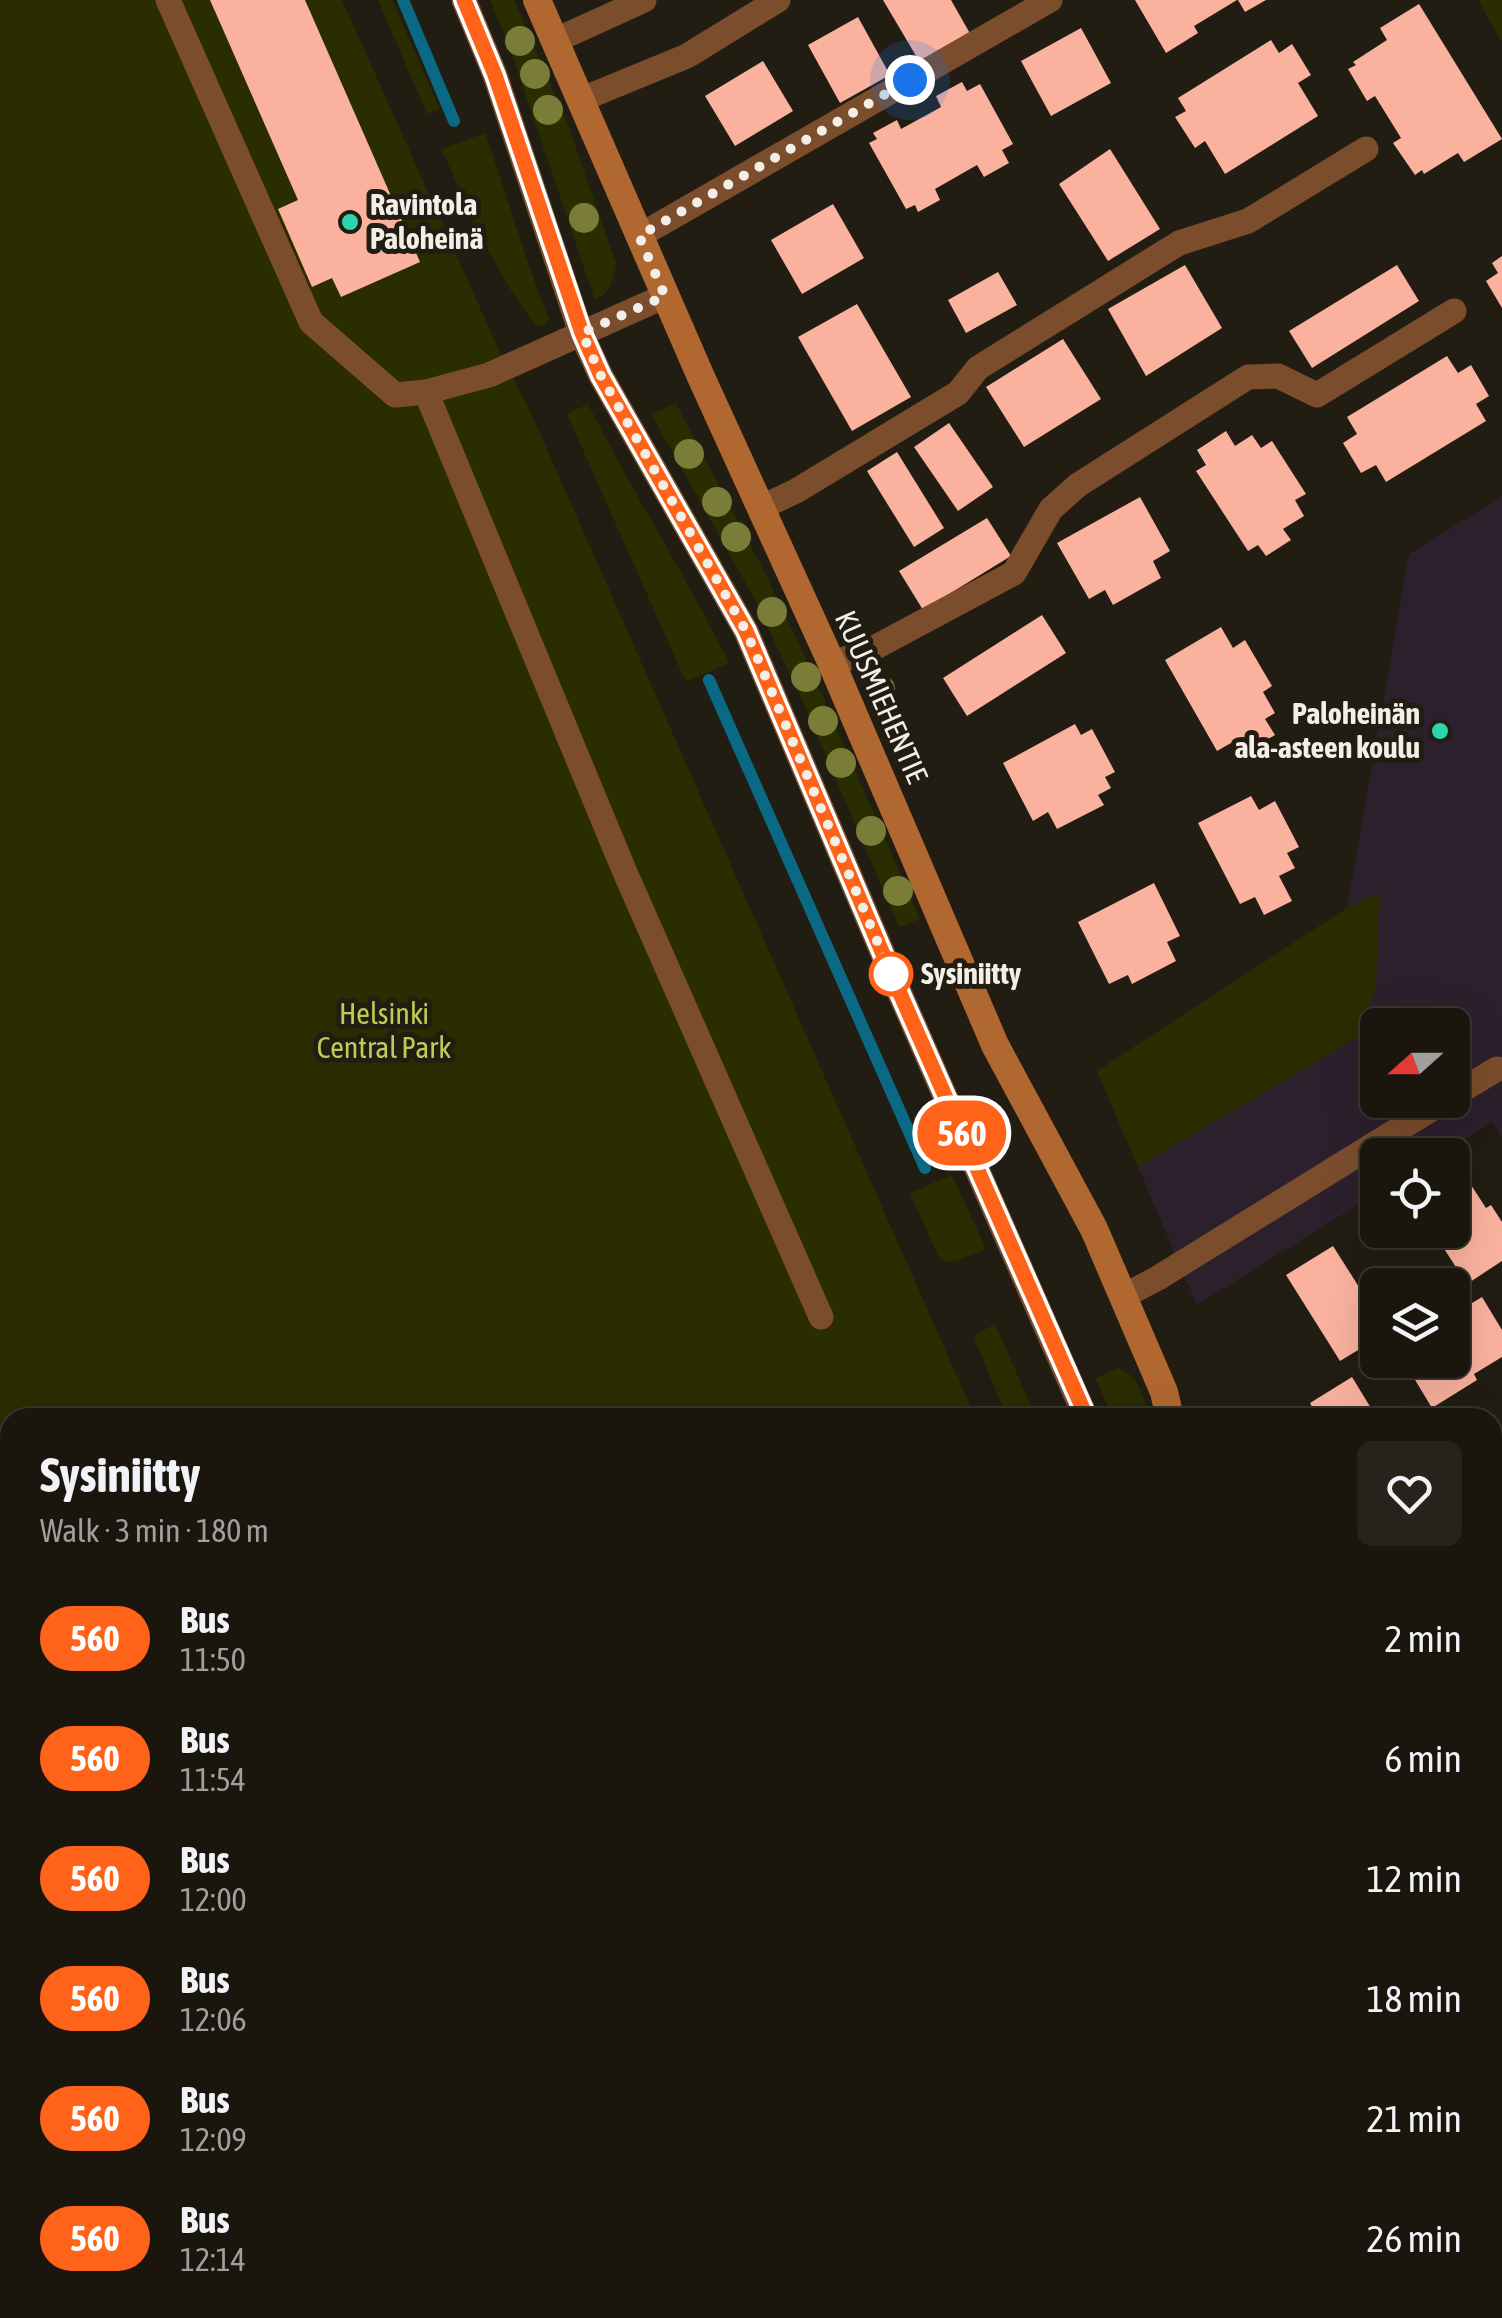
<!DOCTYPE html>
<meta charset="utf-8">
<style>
body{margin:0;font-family:"Asap Condensed",sans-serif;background:#27231c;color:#f1f3f6;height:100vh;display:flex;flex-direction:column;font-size:38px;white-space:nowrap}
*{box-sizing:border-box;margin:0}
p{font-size:32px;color:#9f9f9e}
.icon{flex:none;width:55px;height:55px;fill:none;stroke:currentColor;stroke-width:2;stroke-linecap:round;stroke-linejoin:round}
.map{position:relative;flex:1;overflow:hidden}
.panel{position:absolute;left:0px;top:1408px;width:1502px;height:912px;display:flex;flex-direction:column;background:#1a160e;border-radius:30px 30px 0 0;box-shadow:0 10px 40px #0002,0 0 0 2px #38352e}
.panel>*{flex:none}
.badge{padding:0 20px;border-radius:32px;font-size:35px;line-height:65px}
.needle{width:65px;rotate:249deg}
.controls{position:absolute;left:1360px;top:1008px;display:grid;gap:20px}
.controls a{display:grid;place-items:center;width:110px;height:110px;border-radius:15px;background:#1a160e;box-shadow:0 10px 40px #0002,0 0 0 2px #38352e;font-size:50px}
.you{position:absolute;width:50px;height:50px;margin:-25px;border:8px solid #fff;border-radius:50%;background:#1a73e8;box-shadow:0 0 0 15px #1a73e833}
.map>.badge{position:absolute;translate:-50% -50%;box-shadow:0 0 0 5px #fff}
.round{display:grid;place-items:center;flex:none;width:105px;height:105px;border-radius:15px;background:#27231c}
.summary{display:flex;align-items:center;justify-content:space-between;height:170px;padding:0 40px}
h1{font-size:48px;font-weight:700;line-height:75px}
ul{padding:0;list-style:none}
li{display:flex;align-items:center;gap:30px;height:120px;padding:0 40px}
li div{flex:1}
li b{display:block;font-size:38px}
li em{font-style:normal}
li .badge{min-width:110px;font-weight:700;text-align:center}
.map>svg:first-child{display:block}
.education{fill:#2c202d;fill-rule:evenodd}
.green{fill:#2a2d00}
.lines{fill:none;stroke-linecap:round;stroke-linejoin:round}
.stream{stroke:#0a6a85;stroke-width:12}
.building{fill:#fab29e}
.service{stroke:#7b4d2d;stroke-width:25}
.minor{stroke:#7b4d2d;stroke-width:28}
.secondary{stroke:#b06730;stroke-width:28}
.tree{fill:#797d37}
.line-casing{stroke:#fff;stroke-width:22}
.line{stroke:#ff6319;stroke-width:15}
.walk{stroke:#f3efe8;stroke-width:10;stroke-dasharray:0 18}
.poi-dot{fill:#2dd5ab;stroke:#221d12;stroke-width:4}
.stop-dot{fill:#fff;stroke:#ff6319;stroke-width:5}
.labels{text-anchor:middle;stroke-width:10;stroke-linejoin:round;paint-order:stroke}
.poi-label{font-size:30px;font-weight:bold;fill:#f3efe8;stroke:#221d12;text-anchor:start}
.street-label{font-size:30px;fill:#f3efe8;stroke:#221d12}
.stop-label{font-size:30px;font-weight:bold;fill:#f3efe8;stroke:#221d12;text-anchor:start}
.park-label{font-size:30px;fill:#c0cb56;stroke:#221d12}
</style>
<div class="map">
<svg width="1502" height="2318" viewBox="0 0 1502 2318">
<rect width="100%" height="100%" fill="#221d12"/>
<!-- education -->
<path class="education" d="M1502,496V1137L1492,1122L1440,1155H1378L1377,1193L1197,1305L1097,1071L1347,908L1409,554ZM1378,1025H1452V1100H1378Z"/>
<!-- green -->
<path class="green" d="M0,0H342L498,348L531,413L975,1417L10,1418V2310H1365L1369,2318H0Z
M378,0H392L440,109L427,114Z
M490,0H514L569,127L616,264C614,281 610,293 595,300L508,43Z
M1478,0H1502V42Z
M485,133C507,195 524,258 549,319L545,324L537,326L533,322L512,292L488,250L441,149Z
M588,404C632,492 686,575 729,663L686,682L567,414Z
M676,404L763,569L807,661L920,919L899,927L803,702L754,598L651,414Z
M1379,893L1376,988L1356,1038L1138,1167L1097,1071L1347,908Z
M952,1175L986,1249L956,1261L945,1262L938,1256L910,1193Z
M995,1324L1036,1417H1007L974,1338L977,1334Z
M1118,1368C1139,1375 1144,1397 1148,1417H1113L1095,1378Z
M1493,1938L1502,1944V2011L1493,2012Z
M1493,2218L1502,2238V2283L1493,2264Z"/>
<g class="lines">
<!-- stream -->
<path class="stream" d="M403,0L454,121
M709,680L925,1168
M0,1590L10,1593
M796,2310L799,2318
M1429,2310L1433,2318"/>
</g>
<!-- building -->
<path class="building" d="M210,0H305L420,262L341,297L332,278L312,287L278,209L298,200Z
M883,0H951L972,37L922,66Z
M1135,0H1237L1194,26L1198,33L1166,53Z
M1238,0H1266L1245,12Z
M1419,4L1502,139L1464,162L1458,153L1424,174L1422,170L1415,175L1393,143L1401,138L1375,96L1367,101L1348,69L1356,65L1353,62L1387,40L1380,28Z
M858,17L890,75L840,103L808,45Z
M1081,28L1111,83L1051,116L1021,61Z
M1271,40L1279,53L1292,44L1311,75L1298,83L1318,116L1225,174L1205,141L1195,148L1175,117L1186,111L1178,98Z
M763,61L793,111L735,146L705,96Z
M962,82L967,91L980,84L1013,144L1002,150L1009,163L984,177L977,165L935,189L940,200L918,212L915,205L906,209L869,143L877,139L873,133L897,120L901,129L941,107L936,96Z
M1110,149L1160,229L1108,261L1059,184Z
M833,204L864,258L802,294L771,240Z
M1502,256V308L1486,281L1498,273L1492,263Z
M1185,265L1222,328L1146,376L1108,309Z
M1397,265L1419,301L1312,368L1289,331Z
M998,272L1017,305L966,333L948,300Z
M857,304L911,397L852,431L798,337Z
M1063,339L1101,399L1024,447L986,387Z
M1447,356L1458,373L1471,365L1489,396L1476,404L1486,421L1386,482L1376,465L1361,473L1343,443L1357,434L1347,417Z
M949,423L993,487L958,511L914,447Z
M1226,431L1235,446L1252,435L1261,448L1272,441L1306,494L1295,500L1304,516L1283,529L1291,540L1266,556L1258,545L1248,551L1196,471L1206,465L1197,450Z
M897,452L944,528L914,547L867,471Z
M1140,497L1170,551L1153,561L1161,578L1113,605L1105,590L1089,599L1057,543Z
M987,518L1011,556L923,610L899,571Z
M1042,615L1066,653L967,716L943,678Z
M1221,627L1233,648L1245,640L1272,686L1263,692L1275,713L1265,719L1275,735L1239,756L1231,743L1217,751L1165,660Z
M1075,724L1081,735L1092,729L1115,772L1105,777L1111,788L1098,795L1104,805L1057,829L1048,812L1033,821L1003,763Z
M1251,796L1259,810L1275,801L1299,847L1287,853L1295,868L1279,876L1292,901L1264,915L1255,897L1240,904L1198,823Z
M1154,883L1180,936L1167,942L1176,961L1132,984L1128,975L1109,984L1078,922Z
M1460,1168L1486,1208L1491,1205L1502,1222V1261L1467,1284L1439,1241L1435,1243L1427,1230H1452V1173Z
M1333,1246L1378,1317V1338L1340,1361L1286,1275Z
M1482,1297L1502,1330V1357L1474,1374L1477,1380L1432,1408L1403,1360H1452V1315Z
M1352,1377L1377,1418H1295L1312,1407L1310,1403Z
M1502,1539V1595L1492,1600V1544Z
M1496,1676L1502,1686V1749L1494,1753L1501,1763L1492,1768V1678Z
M1502,1860V1897L1492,1886V1868Z"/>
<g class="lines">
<!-- service -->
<path class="service" d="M168,0L311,322L395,395L426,392
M464,0L495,75L581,333L601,376L746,631L891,973L1086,1418
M554,41L644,0
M580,100L687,56L778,0
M639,236L1050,0
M665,296L489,375L426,392L624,870L821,1317
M760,508L796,491L958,393L978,368L1179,243L1248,221L1366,149
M832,664L874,648L1014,573L1051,509L1078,485L1248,377L1278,376L1317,395L1454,311
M1452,1096L1497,1069
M1122,1297L1158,1278L1446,1100
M1492,1645L1502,1640
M1486,2310L1490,2318"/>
<!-- minor -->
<path class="minor" d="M1492,2036L1502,2034"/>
<!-- secondary -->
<path class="secondary" d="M537,0L701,377L832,664L995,1045L1094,1229L1164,1392L1170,1418
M1492,2173L1502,2193"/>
</g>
<!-- trees -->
<g class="tree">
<circle cx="520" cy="41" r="15"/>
<circle cx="535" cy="74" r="15"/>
<circle cx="548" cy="110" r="15"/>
<circle cx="584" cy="218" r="15"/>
<circle cx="689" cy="454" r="15"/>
<circle cx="717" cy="502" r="15"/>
<circle cx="736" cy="537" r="15"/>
<circle cx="772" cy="612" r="15"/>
<circle cx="806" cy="677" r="15"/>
<circle cx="880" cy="689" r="15"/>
<circle cx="823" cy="721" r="15"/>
<circle cx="841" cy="763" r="15"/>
<circle cx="871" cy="831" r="15"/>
<circle cx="898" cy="891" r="15"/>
</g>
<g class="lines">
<defs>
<path id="line" d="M464,0L495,75L582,333L601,376L746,631L891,973L1087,1418"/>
</defs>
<!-- line casing -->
<use href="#line" class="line-casing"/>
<!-- line -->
<use href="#line" class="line"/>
<!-- walk -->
<path class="walk" d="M891,974L746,631L601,376L582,333L665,296L639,236L910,80"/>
</g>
<!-- markers -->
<g class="poi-dot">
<circle cx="350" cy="222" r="10"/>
<circle cx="1440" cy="731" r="10"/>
</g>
<circle class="stop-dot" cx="891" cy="974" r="20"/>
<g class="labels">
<!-- poi labels -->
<g class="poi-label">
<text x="370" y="215">Ravintola<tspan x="370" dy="34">Paloheinä</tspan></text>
<text x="1420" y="724" text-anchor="end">Paloheinän<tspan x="1420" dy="34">ala-asteen koulu</tspan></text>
</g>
<!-- street labels -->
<g class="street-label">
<text transform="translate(881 697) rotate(66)" y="10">KUUSMIEHENTIE</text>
</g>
<!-- stop labels -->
<g class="stop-label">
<text x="921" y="984">Sysiniitty</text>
</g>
<!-- park labels -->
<g class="park-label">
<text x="384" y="1024">Helsinki<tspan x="384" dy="34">Central Park</tspan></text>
</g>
</g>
</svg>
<div class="controls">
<a><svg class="needle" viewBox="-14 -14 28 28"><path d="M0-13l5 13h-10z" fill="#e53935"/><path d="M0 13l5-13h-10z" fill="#9f9f9e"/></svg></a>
<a><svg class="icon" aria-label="locate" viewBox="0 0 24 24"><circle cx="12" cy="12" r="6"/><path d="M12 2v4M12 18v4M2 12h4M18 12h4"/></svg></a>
<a><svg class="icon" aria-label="layers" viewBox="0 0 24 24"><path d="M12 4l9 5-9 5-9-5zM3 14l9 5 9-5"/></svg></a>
</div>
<div class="you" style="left:910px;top:80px"></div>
<b class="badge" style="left:962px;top:1133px;background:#ff6319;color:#fff">560</b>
<section class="panel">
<div class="summary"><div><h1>Sysiniitty</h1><p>Walk · 3 min · 180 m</p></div><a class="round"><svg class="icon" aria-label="heart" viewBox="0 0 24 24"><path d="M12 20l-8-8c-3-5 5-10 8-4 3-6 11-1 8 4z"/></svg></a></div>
<ul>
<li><span class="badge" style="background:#ff6319;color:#fff">560</span><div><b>Bus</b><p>11:50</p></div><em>2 min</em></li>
<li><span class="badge" style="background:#ff6319;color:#fff">560</span><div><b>Bus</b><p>11:54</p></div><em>6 min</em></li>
<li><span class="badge" style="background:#ff6319;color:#fff">560</span><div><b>Bus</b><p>12:00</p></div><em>12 min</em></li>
<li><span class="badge" style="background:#ff6319;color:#fff">560</span><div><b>Bus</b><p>12:06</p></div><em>18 min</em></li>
<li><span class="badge" style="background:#ff6319;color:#fff">560</span><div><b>Bus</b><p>12:09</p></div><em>21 min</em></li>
<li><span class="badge" style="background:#ff6319;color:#fff">560</span><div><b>Bus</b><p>12:14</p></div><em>26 min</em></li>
</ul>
</section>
</div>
